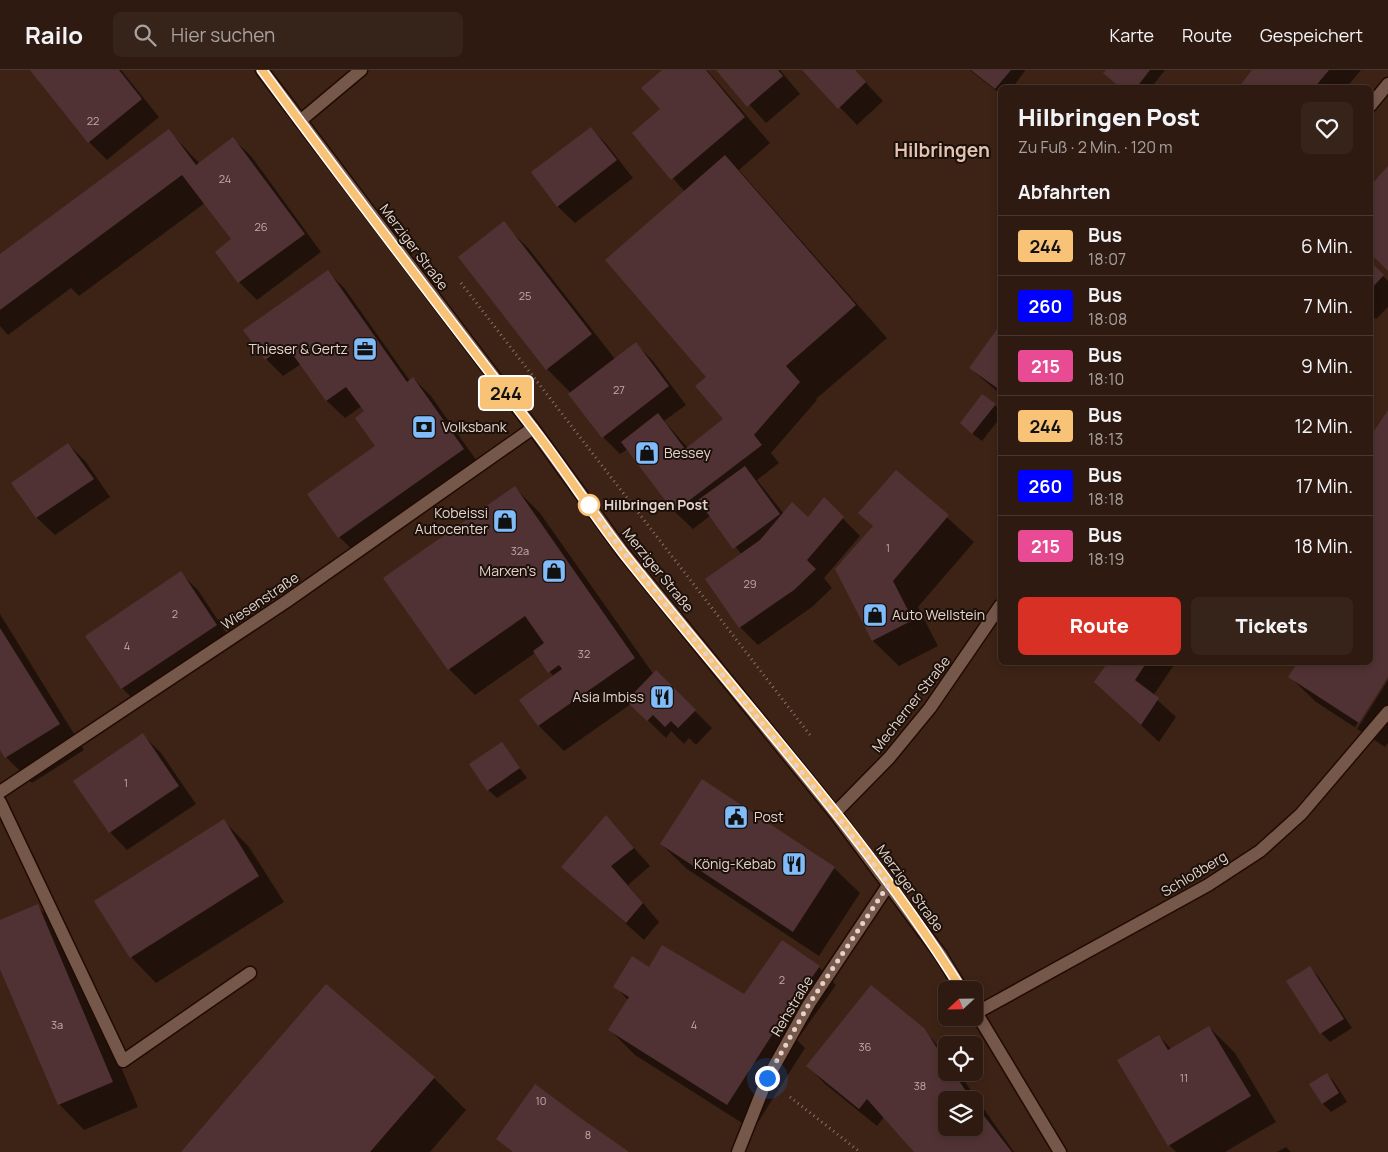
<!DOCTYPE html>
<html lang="de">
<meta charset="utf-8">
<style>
body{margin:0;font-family:Manrope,sans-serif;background:#362319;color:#f1f3f6;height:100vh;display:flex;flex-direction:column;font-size:19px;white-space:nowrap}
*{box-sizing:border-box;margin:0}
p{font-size:16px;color:#a7a19f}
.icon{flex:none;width:28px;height:28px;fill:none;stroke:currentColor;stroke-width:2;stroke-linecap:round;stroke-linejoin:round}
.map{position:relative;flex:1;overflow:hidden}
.details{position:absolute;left:998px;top:15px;width:375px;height:580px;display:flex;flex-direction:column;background:#2e1a10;border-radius:8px;box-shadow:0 2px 8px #0003,0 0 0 1px #493830}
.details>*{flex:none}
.badge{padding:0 10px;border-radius:4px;font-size:18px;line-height:32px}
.needle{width:32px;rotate:248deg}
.controls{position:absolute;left:938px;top:911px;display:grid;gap:10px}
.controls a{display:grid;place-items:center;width:45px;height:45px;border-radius:8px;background:#2e1a10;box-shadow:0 2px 8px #0003,0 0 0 1px #493830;font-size:25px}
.you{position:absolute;width:25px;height:25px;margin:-12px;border:4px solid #fff;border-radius:50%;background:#1a73e8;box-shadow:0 0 0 8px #1a73e833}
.map>.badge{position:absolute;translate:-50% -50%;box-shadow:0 0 0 2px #fff}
h2{padding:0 20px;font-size:19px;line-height:45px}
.round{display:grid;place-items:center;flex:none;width:52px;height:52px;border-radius:8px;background:#362319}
.head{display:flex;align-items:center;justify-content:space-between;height:85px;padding:0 20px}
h1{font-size:24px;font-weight:800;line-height:38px}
.cta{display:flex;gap:10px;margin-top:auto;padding:10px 20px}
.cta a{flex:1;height:58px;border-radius:8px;background:#d93025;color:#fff;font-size:20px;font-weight:800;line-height:58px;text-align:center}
.cta a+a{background:#362319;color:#f1f3f6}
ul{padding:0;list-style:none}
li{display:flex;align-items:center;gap:15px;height:60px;padding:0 20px;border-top:1px solid #493830}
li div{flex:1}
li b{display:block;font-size:19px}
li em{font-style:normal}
li .badge{min-width:55px;font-weight:700;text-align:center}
header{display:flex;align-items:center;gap:30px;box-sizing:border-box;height:70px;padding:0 25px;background:#2e1a10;border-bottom:1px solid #493830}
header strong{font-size:24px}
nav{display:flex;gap:28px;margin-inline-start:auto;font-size:18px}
.search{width:350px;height:45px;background:#362319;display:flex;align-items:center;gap:12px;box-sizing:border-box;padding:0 18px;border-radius:8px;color:#a7a19f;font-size:19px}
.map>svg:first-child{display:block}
.shadow{fill:#0007;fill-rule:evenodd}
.building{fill:#513234}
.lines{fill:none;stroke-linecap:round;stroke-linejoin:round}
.service-casing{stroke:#220b02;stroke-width:15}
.minor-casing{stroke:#220b02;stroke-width:15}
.secondary-casing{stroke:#220b02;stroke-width:15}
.path{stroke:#887267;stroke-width:3;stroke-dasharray:1 4;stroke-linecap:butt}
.service{stroke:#76584a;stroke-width:12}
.minor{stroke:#76584a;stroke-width:12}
.secondary{stroke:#76584a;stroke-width:12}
.line-casing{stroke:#fff;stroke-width:11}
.line{stroke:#f8c377;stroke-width:8}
.walk{stroke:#e5d3cb;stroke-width:5;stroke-dasharray:0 9}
.stop-dot{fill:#fff;stroke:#f8c377;stroke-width:2.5}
.labels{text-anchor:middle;stroke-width:4;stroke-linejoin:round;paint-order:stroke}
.number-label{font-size:11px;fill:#c0aba5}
.street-label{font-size:14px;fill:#e5d3cb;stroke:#1b100a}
.poi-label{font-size:14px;fill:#e5d3cb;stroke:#1b100a;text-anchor:end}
.stop-label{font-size:14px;font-weight:bold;fill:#e5d3cb;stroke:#1b100a;text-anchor:start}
.district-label{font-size:19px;font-weight:bold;fill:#e5c3b3;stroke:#1b100a}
</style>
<header>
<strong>Railo</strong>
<div class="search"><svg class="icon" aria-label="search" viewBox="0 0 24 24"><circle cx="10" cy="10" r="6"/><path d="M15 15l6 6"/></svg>Hier suchen</div>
<nav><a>Karte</a><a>Route</a><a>Gespeichert</a></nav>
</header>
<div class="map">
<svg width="1388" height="1082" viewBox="0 0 1388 1082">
<rect width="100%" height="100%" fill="#3d2316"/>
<!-- shadow -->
<path class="shadow" d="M31,0H121L159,47L107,90L89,72Z
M664,0H707L770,73L739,100L887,268L816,329L817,330L771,383L779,393L757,410L784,444L808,449L824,429L860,466L824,508L832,518L812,537L758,575L740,557L707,510L742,485L711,445L693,459L675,442L628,379L620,384L603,367L571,323L547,299L503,153L529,179L615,289L636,274L653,291L686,335L664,351L688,378L725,349L707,307L685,122L633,63L662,39Z
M718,0H780L800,24L766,53Z
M804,0H854L883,31L857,55Z
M970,0H1024L1025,1L1012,18H1000V24Z
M1108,0H1165L1151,18H1121Z
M1254,0H1361L1346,18H1239Z
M591,58L608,76L633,108L575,153L557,136Z
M169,61L200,94L233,69L251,86L321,182L257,230L239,212L216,182L232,170L205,133L79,226L71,218L8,265L0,256V186Z
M1370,192L1388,211V237L1376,249L1370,244Z
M328,202L345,219L410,311L413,308L431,326L481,397L357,484L339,467L377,376L366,342L362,336L345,348L327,331L301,294L283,306L266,289Z
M1000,258V324L970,298Z
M995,335L1000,340V348L982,371L970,362Z
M1388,342V605L1355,657L1357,659L1388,610V673L1385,677L1316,632L1290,607L1370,592V369Z
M68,374L86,392L110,427L55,465L37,448L13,413Z
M896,401L974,472L918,537L938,576L899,596L873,571L837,499L874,457L860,443Z
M515,418L540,443L654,605L656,602L712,658L696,675L689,668L684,674L671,661L666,668L631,634L564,681L539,656L521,630L554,607L535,583L475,625L449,599L385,509Z
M180,503L198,520L233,573L140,636L122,618Z
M0,544L84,680L32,713L6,687L0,677Z
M1102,592H1176L1153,626L1176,647L1159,672L1095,612L1107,596Z
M143,665L161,683L196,734L127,780L110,762Z
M502,674L527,708L497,728L488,720Z
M606,746L650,796L628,815L659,852L644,870L563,797Z
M224,751L249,777L284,832L156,913L131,887L96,831Z
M661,774L834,798L860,823L819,886L687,799Z
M37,836L63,861L138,1037L84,1060L59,1034L0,896V852Z
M819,897L836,915L797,970L805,978L753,1060L635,985L610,960L628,930L615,916L649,898L744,926Z
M1309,897L1318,906L1352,958L1330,972L1321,963Z
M1209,957L1235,983L1276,1052L1225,1082H1176L1169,1075L1159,966L1172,980Z
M923,959L946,985V1002H958L1014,1082H916L884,1047L877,1056L825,1014L808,996ZM946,1030H974V1058H946Z
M1327,1004L1335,1013L1347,1032L1331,1042L1323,1034Z
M434,1008L466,1040L430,1082H183Z
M1286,1077L1291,1082H1277Z"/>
<!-- building -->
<path class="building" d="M30,0H119L142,29L88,73Z
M662,0H706L745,47L671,110L632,63L660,39L641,18Z
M716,0H778L783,6L747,37Z
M802,0H855L866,12L838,39Z
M971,0H1011L995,19Z
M1106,0H1150L1136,18H1121L1103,3Z
M1252,0H1329L1314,18H1238Z
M591,57L617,90L557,137L531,102Z
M169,59L196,95L233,67L305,164L238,213L215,182L231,169L182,105L0,240V184Z
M725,85L856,235L786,296L800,312L754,365L762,375L674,442L621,372L658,343L685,379L723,349L695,316L706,307L605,190Z
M1388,96V201L1370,183V116Z
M504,151L592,264L546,300L458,187Z
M1370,191L1384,205L1370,220Z
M328,200L407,312L413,307L464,379L338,468L307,424L375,376L355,348L364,341L346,317L326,331L286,275L265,290L243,260Z
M1000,255V320L969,298Z
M636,272L669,316L602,368L568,324Z
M982,324L996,334L972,364L960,353Z
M1388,340V607L1359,653L1288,607L1298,592H1370V367Z
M68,373L94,409L36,448L11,413Z
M745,396L780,444L733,479L698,430Z
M896,400L949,445L893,511L913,550L872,571L835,499L873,456L858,443Z
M515,416L635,588L538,656L519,630L562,599L559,595L548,603L533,581L544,573L525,546L448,600L383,508Z
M824,427L844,447L807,490L816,499L794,520L739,558L705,509L760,470L792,432L808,447Z
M181,501L217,555L121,619L85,566Z
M0,558L60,654L5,688L0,680Z
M1108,592H1147L1135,610L1159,628L1141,655L1094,612Z
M656,600L696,640L678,658L671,651L665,657L653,645L647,651L626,631Z
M143,663L179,716L109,763L73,711Z
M502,672L520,698L487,721L469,694Z
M702,709L835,797L793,862L660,774Z
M606,745L634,778L611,796L643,833L626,853L561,797Z
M224,749L259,806L130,888L94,831Z
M38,834L113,1012L58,1035L0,899V850Z
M782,870L820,896L781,951L727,1035L608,960L629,927L613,917L632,886L649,897L662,875L744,924Z
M1310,896L1344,949L1320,964L1286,911Z
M326,914L435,1007L370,1082H181Z
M871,915L924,958L946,992V1002H953L972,1030H946V1058H974V1033L1012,1082H914L867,1029L859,1039L806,996Z
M1209,956L1251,1026L1168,1076L1117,990L1159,965L1168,980Z
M1327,1003L1339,1023L1322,1034L1309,1014Z
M535,1014L582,1049L629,1082H513L496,1069Z"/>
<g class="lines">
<defs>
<path id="service" d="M0,732L123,991L250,903"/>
<path id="minor" d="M300,51L361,0
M0,722L287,531L533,358
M976,943L1208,815L1260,781L1301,744L1388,642
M738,1082L767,1009L809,934L889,814"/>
<path id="secondary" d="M262,0L533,358L623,482L835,743L940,884L962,920
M1370,36L1388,14
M835,743L889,688L930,638L1000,536
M974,939L1060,1082"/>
</defs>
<!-- service casing -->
<use href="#service" class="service-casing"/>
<!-- minor casing -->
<use href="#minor" class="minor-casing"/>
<!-- secondary casing -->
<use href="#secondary" class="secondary-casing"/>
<!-- path -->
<path class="path" d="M461,213L810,665
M790,1027L860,1082"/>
<!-- service -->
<use href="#service" class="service"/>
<!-- minor -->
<use href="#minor" class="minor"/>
<!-- secondary -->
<use href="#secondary" class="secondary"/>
</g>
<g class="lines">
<defs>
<path id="line" d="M262,0C350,120 441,239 532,357C564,398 592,443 624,484C738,628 865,764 962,920"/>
</defs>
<!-- line casing -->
<use href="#line" class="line-casing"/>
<!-- line -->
<use href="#line" class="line"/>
<!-- walk -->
<path class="walk" d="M589,435L623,482L835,743L889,814L809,934L767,1008"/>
</g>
<!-- icons -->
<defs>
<symbol id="office-square" viewBox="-11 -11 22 22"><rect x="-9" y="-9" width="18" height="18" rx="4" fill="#81bcfa" stroke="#1b100a"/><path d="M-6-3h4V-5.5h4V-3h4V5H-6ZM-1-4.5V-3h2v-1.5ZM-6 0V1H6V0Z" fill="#111"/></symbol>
<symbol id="bank-square" viewBox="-11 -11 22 22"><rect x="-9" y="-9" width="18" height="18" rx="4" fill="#81bcfa" stroke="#1b100a"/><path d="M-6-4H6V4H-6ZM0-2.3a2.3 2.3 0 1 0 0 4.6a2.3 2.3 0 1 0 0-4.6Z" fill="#111"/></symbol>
<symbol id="shop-square" viewBox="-11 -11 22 22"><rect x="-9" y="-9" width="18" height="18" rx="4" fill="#81bcfa" stroke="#1b100a"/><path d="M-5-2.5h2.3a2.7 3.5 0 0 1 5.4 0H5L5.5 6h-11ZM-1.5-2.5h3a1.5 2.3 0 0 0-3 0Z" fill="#111"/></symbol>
<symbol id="restaurant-square" viewBox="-11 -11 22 22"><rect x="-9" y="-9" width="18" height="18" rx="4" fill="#81bcfa" stroke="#1b100a"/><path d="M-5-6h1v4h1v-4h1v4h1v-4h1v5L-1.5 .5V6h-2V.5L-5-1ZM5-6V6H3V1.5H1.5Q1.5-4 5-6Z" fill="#111"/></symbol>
<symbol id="civic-square" viewBox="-11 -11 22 22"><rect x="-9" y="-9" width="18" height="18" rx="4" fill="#81bcfa" stroke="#1b100a"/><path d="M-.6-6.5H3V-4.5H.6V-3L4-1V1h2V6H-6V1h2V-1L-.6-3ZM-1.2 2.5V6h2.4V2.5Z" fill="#111"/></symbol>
</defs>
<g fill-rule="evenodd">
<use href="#office-square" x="351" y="265" width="28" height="28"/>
<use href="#bank-square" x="410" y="343" width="28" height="28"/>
<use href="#shop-square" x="633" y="369" width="28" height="28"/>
<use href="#shop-square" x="491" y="437" width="28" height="28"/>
<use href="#shop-square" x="540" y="487" width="28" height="28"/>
<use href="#shop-square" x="861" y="531" width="28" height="28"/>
<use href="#restaurant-square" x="648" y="613" width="28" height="28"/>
<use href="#civic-square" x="722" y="733" width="28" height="28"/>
<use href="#restaurant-square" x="780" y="780" width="28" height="28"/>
</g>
<!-- markers -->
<circle class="stop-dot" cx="589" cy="435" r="10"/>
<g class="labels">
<!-- number labels -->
<g class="number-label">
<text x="93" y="55">22</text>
<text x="225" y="113">24</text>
<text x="261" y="161">26</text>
<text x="525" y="230">25</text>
<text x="619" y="324">27</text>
<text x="888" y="482">1</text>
<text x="520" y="485">32a</text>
<text x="750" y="518">29</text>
<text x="175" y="548">2</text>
<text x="127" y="580">4</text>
<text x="584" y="588">32</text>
<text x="126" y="717">1</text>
<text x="782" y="914">2</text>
<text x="57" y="959">3a</text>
<text x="694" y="959">4</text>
<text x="865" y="981">36</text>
<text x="1184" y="1012">11</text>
<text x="920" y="1020">38</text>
<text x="541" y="1035">10</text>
<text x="588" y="1069">8</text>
</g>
<!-- street labels -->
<g class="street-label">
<text transform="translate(414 177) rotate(53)" y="5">Merziger Straße</text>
<text transform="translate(658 500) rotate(51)" y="5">Merziger Straße</text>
<text transform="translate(260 531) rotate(-34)" y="5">Wiesenstraße</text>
<text transform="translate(911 634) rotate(-52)" y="5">Mecherner Straße</text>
<text transform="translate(1194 804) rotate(-31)" y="5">Schloßberg</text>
<text transform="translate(910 818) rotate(54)" y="5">Merziger Straße</text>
<text transform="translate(792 936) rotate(-59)" y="5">Rehstraße</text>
</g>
<!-- poi labels -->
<g class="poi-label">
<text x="348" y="284">Thieser &amp; Gertz</text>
<text x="442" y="362" text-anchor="start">Volksbank</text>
<text x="664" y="388" text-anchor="start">Bessey</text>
<text x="488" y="448">Kobeissi<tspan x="488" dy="16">Autocenter</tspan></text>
<text x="536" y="506">Marxen's</text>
<text x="892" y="550" text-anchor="start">Auto Wellstein</text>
<text x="644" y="632">Asia Imbiss</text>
<text x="754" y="752" text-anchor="start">Post</text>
<text x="776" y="799">König-Kebab</text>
</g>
<!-- stop labels -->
<g class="stop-label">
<text x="604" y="440">Hilbringen Post</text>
</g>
<!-- district labels -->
<g class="district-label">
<text x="942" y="87">Hilbringen</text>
</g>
</g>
</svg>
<div class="controls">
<a><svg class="needle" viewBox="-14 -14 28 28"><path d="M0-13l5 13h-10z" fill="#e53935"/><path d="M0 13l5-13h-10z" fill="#a7a19f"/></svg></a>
<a><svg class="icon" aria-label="locate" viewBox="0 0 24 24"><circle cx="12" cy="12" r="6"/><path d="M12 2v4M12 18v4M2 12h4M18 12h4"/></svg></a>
<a><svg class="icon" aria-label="layers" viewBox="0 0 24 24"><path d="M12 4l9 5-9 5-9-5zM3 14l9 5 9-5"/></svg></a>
</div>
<div class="you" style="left:767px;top:1008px"></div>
<b class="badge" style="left:506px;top:323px;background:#f8c377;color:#111">244</b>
<section class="details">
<div class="head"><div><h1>Hilbringen Post</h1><p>Zu Fuß · 2 Min. · 120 m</p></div><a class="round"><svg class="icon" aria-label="heart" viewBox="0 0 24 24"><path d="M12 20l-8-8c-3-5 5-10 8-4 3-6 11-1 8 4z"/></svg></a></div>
<h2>Abfahrten</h2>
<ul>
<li><span class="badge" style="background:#f8c377;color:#111">244</span><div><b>Bus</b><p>18:07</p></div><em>6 Min.</em></li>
<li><span class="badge" style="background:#00f;color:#fff">260</span><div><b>Bus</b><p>18:08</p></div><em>7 Min.</em></li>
<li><span class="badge" style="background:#e84a93;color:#fff">215</span><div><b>Bus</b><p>18:10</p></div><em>9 Min.</em></li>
<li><span class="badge" style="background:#f8c377;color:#111">244</span><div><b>Bus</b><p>18:13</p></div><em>12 Min.</em></li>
<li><span class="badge" style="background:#00f;color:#fff">260</span><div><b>Bus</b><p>18:18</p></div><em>17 Min.</em></li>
<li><span class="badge" style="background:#e84a93;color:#fff">215</span><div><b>Bus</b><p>18:19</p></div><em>18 Min.</em></li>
</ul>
<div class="cta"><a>Route</a><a>Tickets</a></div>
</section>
</div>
